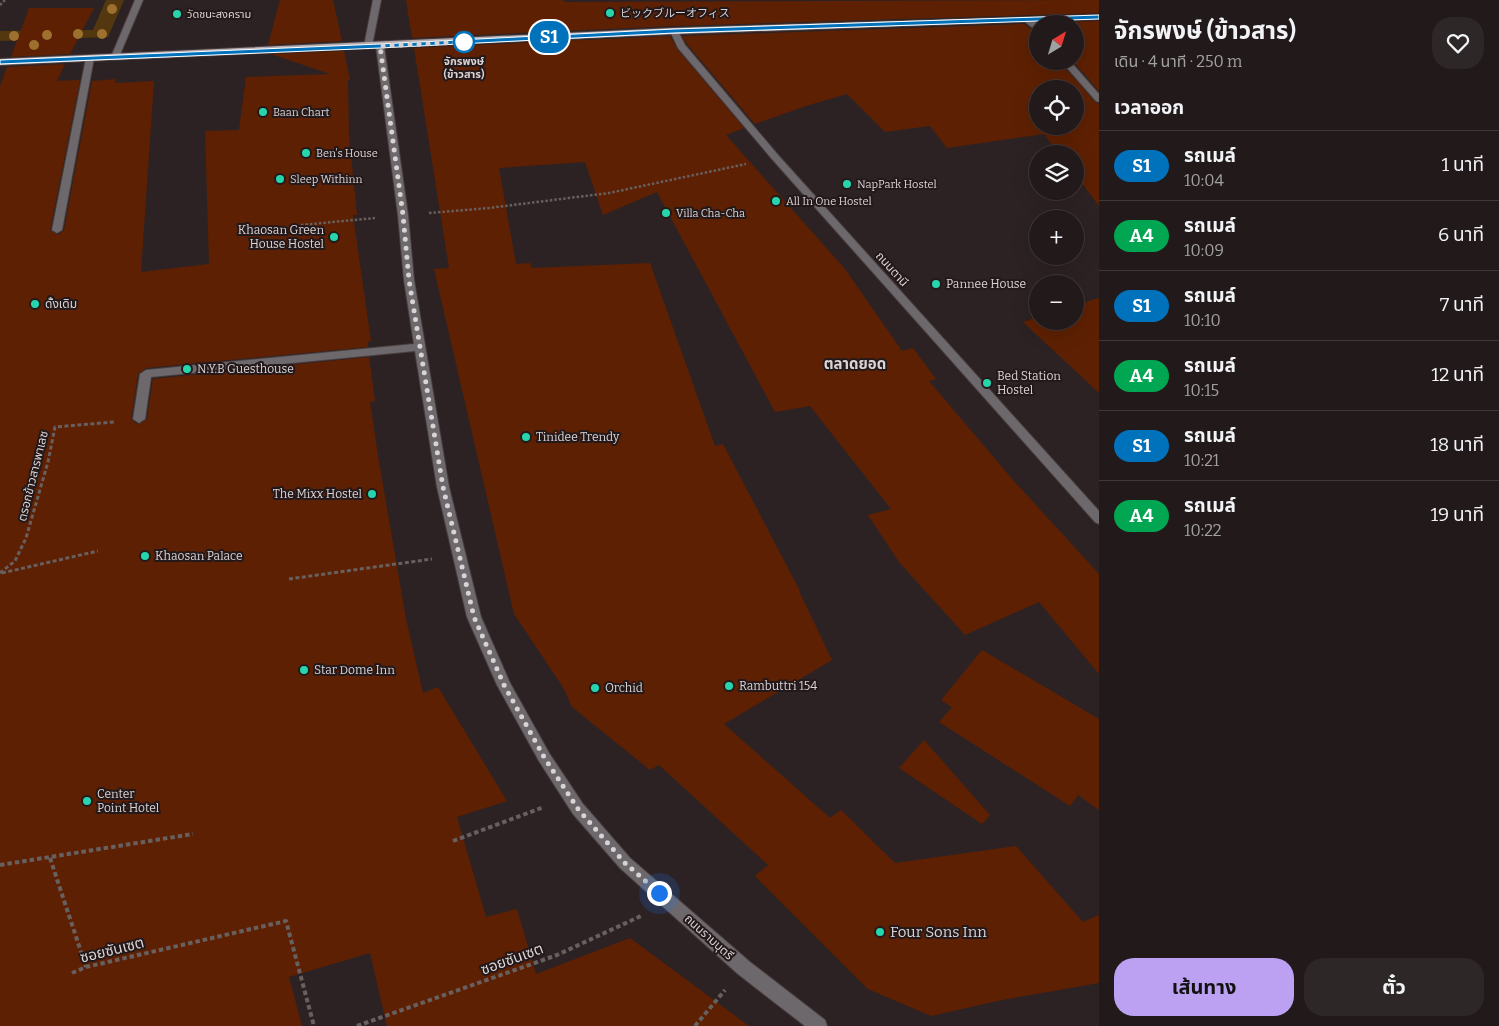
<!DOCTYPE html>
<html lang="th">
<meta charset="utf-8">
<style>
body{margin:0;font-family:Bitter,"Noto Sans JP","Noto Sans Thai",serif;background:#2e2727;color:#f1f3f6;height:100vh;display:flex;flex-direction:column;font-size:19px;white-space:nowrap}
*{box-sizing:border-box;margin:0}
p{font-size:16px;color:#a2a1a2}
.icon{flex:none;width:28px;height:28px;fill:none;stroke:currentColor;stroke-width:2;stroke-linecap:round;stroke-linejoin:round}
.map{position:relative;flex:1;overflow:hidden}
.side{display:flex;flex-direction:column;background:#221a1a;width:400px}
.side>*{flex:none}
.badge{padding:0 10px;border-radius:16px;font-size:18px;line-height:32px}
.needle{width:32px;rotate:38deg}
.buttons{position:absolute;left:1029px;top:15px;display:grid;gap:10px}
.buttons a{display:grid;place-items:center;width:55px;height:55px;border-radius:50%;background:#221a1a;box-shadow:0 5px 20px #0002,0 0 0 1px #3f3839;font-size:25px}
.you{position:absolute;width:25px;height:25px;margin:-12px;border:4px solid #fff;border-radius:50%;background:#1a73e8;box-shadow:0 0 0 8px #1a73e833}
.map>.badge{position:absolute;translate:-50% -50%;box-shadow:0 0 0 2px #fff}
h2{padding:0 15px;font-size:19px;line-height:45px}
.round{display:grid;place-items:center;flex:none;width:52px;height:52px;border-radius:20px;background:#2e2727}
.head{display:flex;align-items:center;justify-content:space-between;height:85px;padding:0 15px}
h1{font-size:24px;font-weight:700;line-height:38px}
.action{display:flex;gap:10px;margin-top:auto;padding:10px 15px}
.action a{flex:1;height:58px;border-radius:20px;background:#bca0f2;color:#111;font-size:20px;font-weight:700;line-height:58px;text-align:center}
.action a+a{background:#2e2727;color:#f1f3f6}
ul{padding:0;list-style:none}
li{display:flex;align-items:center;gap:15px;height:70px;padding:0 15px;border-top:1px solid #3f3839}
li div{flex:1}
li b{display:block;font-size:19px}
li em{font-style:normal}
li .badge{min-width:55px;font-weight:700;text-align:center}
main{display:flex;flex:1;min-height:0}
.map>svg:first-child{display:block}
.green{fill:#53380f}
.building{fill:#5e2002;fill-rule:evenodd}
.lines{fill:none;stroke-linecap:round;stroke-linejoin:round}
.minor-casing{stroke:#493e3f;stroke-width:2}
.major-casing{stroke:#493e3f;stroke-width:2}
.path-far2{stroke:#685f5f;stroke-width:2.5;stroke-dasharray:2.5 2;stroke-linecap:butt}
.path-far1{stroke:#685f5f;stroke-width:3;stroke-dasharray:4 2.5;stroke-linecap:butt}
.path{stroke:#685f5f;stroke-width:4;stroke-dasharray:4.5 3;stroke-linecap:butt}
.minor{fill:#6d686b;fill-rule:evenodd}
.major{fill:#b5abb1;fill-rule:evenodd}
.tree{fill:#9d702f}
.line{fill:#0072bc;stroke:#fff}
.walk{stroke:#dad3d3;stroke-width:5;stroke-dasharray:0 9}
.poi-dot{fill:#27d5ad;stroke:#23181a;stroke-width:2}
.stop-dot{fill:#fff;stroke:#0072bc;stroke-width:2.5}
.labels{text-anchor:middle;stroke-width:4;stroke-linejoin:round;paint-order:stroke}
.far-poi-label{font-size:11px;fill:#dad3d3;stroke:#23181a;text-anchor:start}
.far-stop-label{font-size:11px;font-weight:bold;fill:#dad3d3;stroke:#23181a}
.poi-label{font-size:12px;fill:#dad3d3;stroke:#23181a;text-anchor:start}
.street-label{font-size:12px;fill:#dad3d3;stroke:#23181a}
.quarter-label{font-size:15px;font-weight:bold;fill:#dad3d3;stroke:#23181a}
.near-poi-label{font-size:15px;fill:#dad3d3;stroke:#23181a;text-anchor:start}
.near-street-label{font-size:15px;fill:#dad3d3;stroke:#23181a}
</style>
<main>
<div class="map">
<svg width="1099" height="1026" viewBox="0 0 1099 1026">
<rect width="100%" height="100%" fill="#2d2223"/>
<!-- green -->
<path class="green" d="M106,0H124L108,37L0,41V31L93,30Z"/>
<!-- building -->
<path class="building" d="M280,0H333L342,41L268,45Z
M406,0H563L564,2L1099,0V13L674,26L412,38Z
M29,8H94L70,54L11,57Z
M1099,21V91L1073,61H1075V24L1039,23Z
M1024,24L1038,34V61H1059L1095,102L1099,104V206L1075,174V154H1059L1044,134L947,148L930,126L885,132L847,94L806,106L755,124L687,44L682,36ZM1038,89H1075V126H1038Z
M670,36L677,49L744,128L726,135L845,269L902,351L913,348L936,379L929,381L1013,480L1099,574V674L1039,602L965,635L899,562L868,515L891,509L810,406L775,412L657,192L603,215L585,162L499,168L516,264L530,263L532,268L650,263L715,446L723,444L800,591H799L832,660L724,724L830,818L841,810L895,863L1016,846L1083,922L1099,915V983L1002,1000L931,1016L868,989L755,876L768,865L659,765L650,770L572,707L564,689L514,614L434,269L449,268L414,48Z
M344,51L350,80H348L349,136L357,215H353L371,341L368,342V347L146,368L138,374L131,419L138,425L147,419L153,379L369,357L375,401L370,402L378,456L406,619L423,693L438,687L507,801L457,817L486,917L517,909L536,974L630,938L749,1026H387L370,953L289,977L302,1026H0V86L7,67L65,64L57,81L80,80L50,230L58,235L64,230L92,81L116,79L115,83L154,81L141,272L209,264L205,131L239,130L246,77L330,74L271,54Z
M1099,298V393L1023,322L1038,317V321H1075V305Z
M982,650L1099,719V810L1078,795L1070,806L939,722L952,707L941,700Z
M924,740L990,815L982,824L899,768Z"/>
<g class="lines">
<defs>
<path id="minor" d="M135,0H143L119,57L112,59L111,57Z
M373,0H381L372,46L368,49L364,46Z
M1024,17H1030L1038,25V32L1024,21Z
M671,29H677L685,45L778,155L1099,511V524L1095,522L772,159L678,48L670,31Z
M380,43L384,46L408,215L414,280L449,487L481,617L510,683L549,753L583,804L630,858L750,962L825,1020L827,1026H805L738,974L620,868L573,814L539,761L497,685L467,617L437,487L415,351L151,377L145,419L139,423L133,419L140,374L146,370L414,344L404,280L398,215L376,46Z
M90,55L94,58L62,230L57,233L52,230L86,58Z
M1061,61H1070L1099,94V102L1096,101Z"/>
<path id="major" d="M1099,15V19L674,34L0,65V59L674,28Z"/>
</defs>
<!-- minor casing -->
<use href="#minor" class="minor-casing"/>
<!-- major casing -->
<use href="#major" class="major-casing"/>
<!-- path-far2 -->
<path class="path-far2" d="M0,5L5,0
M429,213L489,208L609,193L746,164
M301,225L375,218"/>
<!-- path-far1 -->
<path class="path-far1" d="M0,573L15,561L26,538L48,462L55,427L114,422
M2,573L98,551
M289,579L432,559"/>
<!-- path -->
<path class="path" d="M453,841L544,807
M50,858L86,967
M0,865L193,834
M72,973L86,967L286,921L314,1026
M357,1026L557,955L641,916
M695,1026L725,990"/>
<!-- minor -->
<use href="#minor" class="minor"/>
<!-- major -->
<use href="#major" class="major"/>
</g>
<!-- trees -->
<g class="tree">
<circle cx="112" cy="9" r="5"/>
<circle cx="78" cy="34" r="5"/>
<circle cx="102" cy="34" r="5"/>
<circle cx="47" cy="35" r="5"/>
<circle cx="14" cy="36" r="5"/>
<circle cx="34" cy="45" r="5"/>
</g>
<!-- line -->
<path class="line" d="M1099,15V19L674,33L380,48L0,64V60L380,44L674,29Z"/>
<g class="lines">
<!-- walk -->
<path class="walk" d="M464,42L380,46L403,215L409,280L443,487L474,617L504,685L544,757L578,809L625,863L659,893"/>
</g>
<!-- markers -->
<g class="poi-dot">
<circle cx="610" cy="13" r="5"/>
<circle cx="177" cy="14" r="5"/>
<circle cx="263" cy="112" r="5"/>
<circle cx="306" cy="153" r="5"/>
<circle cx="280" cy="179" r="5"/>
<circle cx="847" cy="184" r="5"/>
<circle cx="776" cy="201" r="5"/>
<circle cx="666" cy="213" r="5"/>
<circle cx="334" cy="237" r="5"/>
<circle cx="936" cy="284" r="5"/>
<circle cx="35" cy="304" r="5"/>
<circle cx="187" cy="369" r="5"/>
<circle cx="987" cy="383" r="5"/>
<circle cx="526" cy="437" r="5"/>
<circle cx="372" cy="494" r="5"/>
<circle cx="145" cy="556" r="5"/>
<circle cx="304" cy="670" r="5"/>
<circle cx="729" cy="686" r="5"/>
<circle cx="595" cy="688" r="5"/>
<circle cx="87" cy="801" r="5"/>
<circle cx="880" cy="932" r="5"/>
</g>
<circle class="stop-dot" cx="464" cy="42" r="10"/>
<g class="labels">
<!-- far-poi labels -->
<g class="far-poi-label">
<text x="620" y="17">ビックブルーオフィス</text>
<text x="187" y="18">วัดชนะสงคราม</text>
<text x="273" y="116">Baan Chart</text>
<text x="316" y="157">Ben's House</text>
<text x="290" y="183">Sleep Withinn</text>
<text x="857" y="188">NapPark Hostel</text>
<text x="786" y="205">All In One Hostel</text>
<text x="676" y="217">Villa Cha-Cha</text>
</g>
<!-- far-stop labels -->
<g class="far-stop-label">
<text x="464" y="65">จักรพงษ์<tspan x="464" dy="13">(ข้าวสาร)</tspan></text>
</g>
<!-- poi labels -->
<g class="poi-label">
<text x="324" y="234" text-anchor="end">Khaosan Green<tspan x="324" dy="14">House Hostel</tspan></text>
<text x="946" y="288">Pannee House</text>
<text x="45" y="308">ดั้งเดิม</text>
<text x="197" y="373">N.Y.B Guesthouse</text>
<text x="997" y="380">Bed Station<tspan x="997" dy="14">Hostel</tspan></text>
<text x="536" y="441">Tinidee Trendy</text>
<text x="362" y="498" text-anchor="end">The Mixx Hostel</text>
<text x="155" y="560">Khaosan Palace</text>
<text x="314" y="674">Star Dome Inn</text>
<text x="739" y="690">Rambuttri 154</text>
<text x="605" y="692">Orchid</text>
<text x="97" y="798">Center<tspan x="97" dy="14">Point Hotel</tspan></text>
</g>
<!-- street labels -->
<g class="street-label">
<text transform="translate(892 269) rotate(48)" y="4">ถนนตานี</text>
<text transform="translate(33 476) rotate(-76)" y="4">ตรอกข้าวสารพาเลซ</text>
<text transform="translate(709 937) rotate(42)" y="4">ถนนรามบุตรี</text>
</g>
<!-- quarter labels -->
<g class="quarter-label">
<text x="855" y="369">ตลาดยอด</text>
</g>
<!-- near-poi labels -->
<g class="near-poi-label">
<text x="890" y="937">Four Sons Inn</text>
</g>
<!-- near-street labels -->
<g class="near-street-label">
<text transform="translate(112 950) rotate(-14)" y="5">ซอยซันเซต</text>
<text transform="translate(512 959) rotate(-20)" y="5">ซอยซันเซต</text>
</g>
</g>
</svg>
<div class="buttons">
<a><svg class="needle" viewBox="-14 -14 28 28"><path d="M0-13l5 13h-10z" fill="#e53935"/><path d="M0 13l5-13h-10z" fill="#a2a1a2"/></svg></a>
<a><svg class="icon" aria-label="locate" viewBox="0 0 24 24"><circle cx="12" cy="12" r="6"/><path d="M12 2v4M12 18v4M2 12h4M18 12h4"/></svg></a>
<a><svg class="icon" aria-label="layers" viewBox="0 0 24 24"><path d="M12 4l9 5-9 5-9-5zM3 14l9 5 9-5"/></svg></a>
<a>+</a>
<a>−</a>
</div>
<div class="you" style="left:659px;top:893px"></div>
<b class="badge" style="left:549px;top:37px;background:#0072bc;color:#fff">S1</b>
</div>
<section class="side">
<div class="head"><div><h1>จักรพงษ์ (ข้าวสาร)</h1><p>เดิน · 4 นาที · 250 m</p></div><a class="round"><svg class="icon" aria-label="heart" viewBox="0 0 24 24"><path d="M12 20l-8-8c-3-5 5-10 8-4 3-6 11-1 8 4z"/></svg></a></div>
<h2>เวลาออก</h2>
<ul>
<li><span class="badge" style="background:#0072bc;color:#fff">S1</span><div><b>รถเมล์</b><p>10:04</p></div><em>1 นาที</em></li>
<li><span class="badge" style="background:#00a651;color:#fff">A4</span><div><b>รถเมล์</b><p>10:09</p></div><em>6 นาที</em></li>
<li><span class="badge" style="background:#0072bc;color:#fff">S1</span><div><b>รถเมล์</b><p>10:10</p></div><em>7 นาที</em></li>
<li><span class="badge" style="background:#00a651;color:#fff">A4</span><div><b>รถเมล์</b><p>10:15</p></div><em>12 นาที</em></li>
<li><span class="badge" style="background:#0072bc;color:#fff">S1</span><div><b>รถเมล์</b><p>10:21</p></div><em>18 นาที</em></li>
<li><span class="badge" style="background:#00a651;color:#fff">A4</span><div><b>รถเมล์</b><p>10:22</p></div><em>19 นาที</em></li>
</ul>
<div class="action"><a>เส้นทาง</a><a>ตั๋ว</a></div>
</section>
</main>
